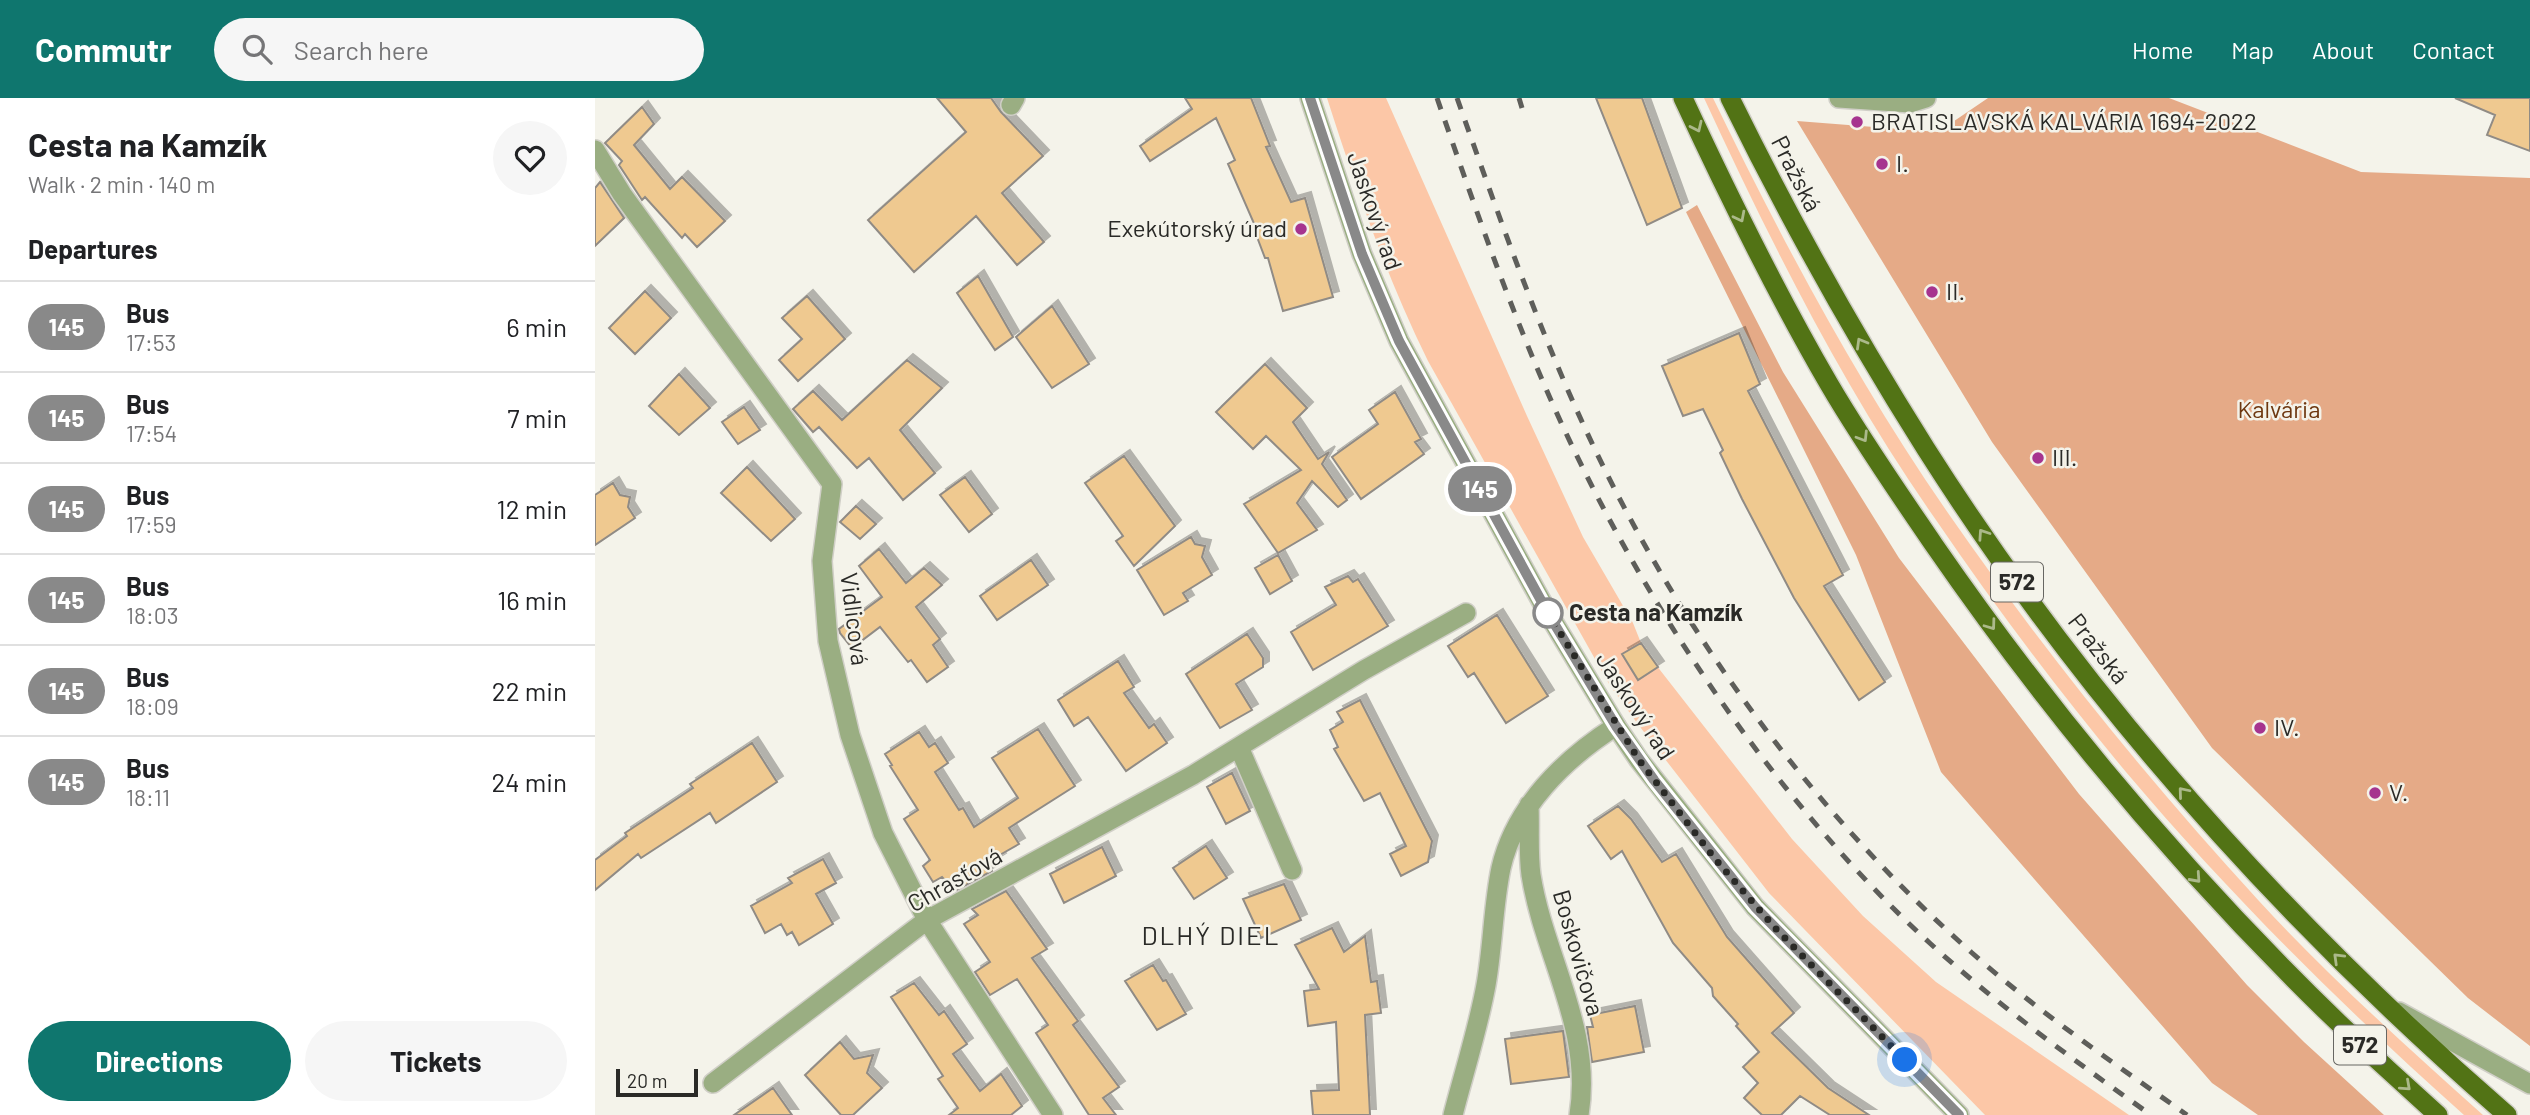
<!DOCTYPE html>
<meta charset="utf-8">
<style>
body{margin:0;font-family:Barlow,sans-serif;background:#f6f6f6;color:#202124;height:100vh;display:flex;flex-direction:column;font-size:26px;white-space:nowrap}
*{box-sizing:border-box;margin:0}
p{font-size:23px;color:#757577}
.icon{flex:none;width:38px;height:38px;fill:none;stroke:currentColor;stroke-width:2;stroke-linecap:round;stroke-linejoin:round}
.map{position:relative;flex:1;overflow:hidden}
.details{display:flex;flex-direction:column;background:#fff;width:595px}
.details>*{flex:none}
.badge{padding:0 14px;border-radius:23px;font-size:24px;line-height:46px}
.scale{position:absolute;left:21px;bottom:18px;width:82px;box-sizing:border-box;padding-left:7px;border:4px solid #2a2a27;border-top:0;font-size:19px;line-height:24px;white-space:nowrap;color:#2a2a27;-webkit-text-stroke:5px #f4f3ea;paint-order:stroke}
.you{position:absolute;width:35px;height:35px;margin:-18px;border:5px solid #fff;border-radius:50%;background:#1a73e8;box-shadow:0 0 0 10px #1a73e833}
.map>.badge{position:absolute;translate:-50% -50%;box-shadow:0 0 0 4px #fff}
h2{padding:0 28px;font-size:26px;line-height:63px}
.round{display:grid;place-items:center;flex:none;width:74px;height:74px;border-radius:37px;background:#f6f6f6}
.summary{display:flex;align-items:center;justify-content:space-between;height:119px;padding:0 28px}
h1{font-size:33px;font-weight:700;line-height:52px}
.button{display:flex;gap:14px;margin-top:auto;padding:14px 28px}
.button a{flex:1;height:80px;border-radius:42px;background:#0f766e;color:#fff;font-size:28px;font-weight:700;line-height:80px;text-align:center}
.button a+a{background:#f6f6f6;color:#202124}
ul{padding:0;list-style:none}
li{display:flex;align-items:center;gap:21px;height:91px;padding:0 28px;border-top:2px solid #e0e0e0}
li div{flex:1}
li b{display:block;font-size:26px}
li em{font-style:normal}
li .badge{min-width:77px;font-weight:700;text-align:center}
header{display:flex;align-items:center;gap:42px;box-sizing:border-box;height:98px;padding:0 35px;background:#0f766e;color:#fff}
header strong{font-size:33px}
nav{display:flex;gap:38px;margin-inline-start:auto;font-size:24px}
.search{width:490px;height:63px;background:#f6f6f6;display:flex;align-items:center;gap:18px;box-sizing:border-box;padding:0 24px;border-radius:38px;color:#757577;font-size:26px}
main{display:flex;flex:1;min-height:0}
.map>svg:first-child{display:block}
.green{fill:#fcc7a7}
.forest{fill:#e5aa87}
.building{fill:#efc990;stroke:#908b85;stroke-width:2;filter:url(#shadow)}
.lines{fill:none;stroke-linecap:round;stroke-linejoin:round}
.minor-casing{stroke:#d0cfc7;stroke-width:22}
.tertiary-casing{stroke:#d0cfc7;stroke-width:22}
.primary-casing{stroke:#d0cfc7;stroke-width:22}
.minor{stroke:#9aae82;stroke-width:19}
.tertiary{stroke:#9aae82;stroke-width:19}
.primary{stroke:#527315;stroke-width:19}
.rail{stroke:#5e5e5a;stroke-width:5;stroke-dasharray:12 12;stroke-linecap:butt}
.oneway{stroke:#abb98a}
.line-casing{stroke:#fff;stroke-width:16}
.line{stroke:#898989;stroke-width:10}
.walk{stroke:#2a2a27;stroke-width:7;stroke-dasharray:0 12.6}
.poi-dot{fill:#a6348f;stroke:#f4f3ea;stroke-width:2.5}
.stop-dot{fill:#fff;stroke:#898989;stroke-width:3.5}
.labels{text-anchor:middle;stroke-width:5;stroke-linejoin:round;paint-order:stroke}
.shield{fill:#f4f3ea;stroke:#676662;stroke-width:2}
.shield-label{font-size:23px;font-weight:bold;fill:#2a2a27}
.poi-label{font-size:24px;fill:#2a2a27;stroke:#f4f3ea;text-anchor:start}
.street-label{font-size:24px;fill:#2a2a27;stroke:#f4f3ea}
.park-label{font-size:24px;fill:#6e3810;stroke:#f4f3ea}
.stop-label{font-size:24px;font-weight:bold;fill:#2a2a27;stroke:#f4f3ea;text-anchor:start}
.neighbourhood-label{font-size:26px;letter-spacing:2px;fill:#2a2a27;stroke:#f4f3ea}
</style>
<header>
<strong>Commutr</strong>
<div class="search"><svg class="icon" aria-label="search" viewBox="0 0 24 24"><circle cx="10" cy="10" r="6"/><path d="M15 15l6 6"/></svg>Search here</div>
<nav><a>Home</a><a>Map</a><a>About</a><a>Contact</a></nav>
</header>
<main>
<section class="details">
<div class="summary"><div><h1>Cesta na Kamzík</h1><p>Walk · 2 min · 140 m</p></div><a class="round"><svg class="icon" aria-label="heart" viewBox="0 0 24 24"><path d="M12 20l-8-8c-3-5 5-10 8-4 3-6 11-1 8 4z"/></svg></a></div>
<h2>Departures</h2>
<ul>
<li><span class="badge" style="background:#898989;color:#fff">145</span><div><b>Bus</b><p>17:53</p></div><em>6 min</em></li>
<li><span class="badge" style="background:#898989;color:#fff">145</span><div><b>Bus</b><p>17:54</p></div><em>7 min</em></li>
<li><span class="badge" style="background:#898989;color:#fff">145</span><div><b>Bus</b><p>17:59</p></div><em>12 min</em></li>
<li><span class="badge" style="background:#898989;color:#fff">145</span><div><b>Bus</b><p>18:03</p></div><em>16 min</em></li>
<li><span class="badge" style="background:#898989;color:#fff">145</span><div><b>Bus</b><p>18:09</p></div><em>22 min</em></li>
<li><span class="badge" style="background:#898989;color:#fff">145</span><div><b>Bus</b><p>18:11</p></div><em>24 min</em></li>
</ul>
<div class="button"><a>Directions</a><a>Tickets</a></div>
</section>
<div class="map">
<svg width="1935" height="1017" viewBox="0 0 1935 1017">
<defs>
<filter id="shadow"><feDropShadow dx="6" dy="-6" stdDeviation="0" flood-color="#0004"/></filter>
</defs>
<rect width="100%" height="100%" fill="#f4f3ea"/>
<!-- green -->
<path class="green" d="M732,0H791L932,318L988,439L1038,525L1046,545L1065,572L1197,741L1268,818L1341,884L1534,1017H1390L1174,795L1042,625L1014,586L833,263C791,178 761,90 732,0Z
M1109,0H1118C1187,143 1263,285 1353,415C1448,552 1552,681 1664,803C1734,879 1811,948 1888,1017H1869C1749,910 1635,797 1531,674C1465,595 1399,507 1341,422C1249,291 1176,145 1109,0Z"/>
<!-- forest -->
<path class="forest" d="M1393,0H1574L1766,74L1935,80V948L1873,900L1617,650L1397,344L1202,23L1343,34Z
M1102,107L1188,274L1304,460L1484,696L1652,887L1709,944L1789,1017H1663L1617,985L1346,674L1261,457L1091,114Z"/>
<!-- building -->
<path class="building" d="M342,0H396L406,14L448,58L407,95L449,144L422,167L381,118L319,174L273,122L371,34Z
M590,0H656L675,48L671,49L696,104L710,100L738,199L688,213L673,160H670L659,131L661,130L633,66L640,62L621,20L555,63L545,48L597,11Z
M1001,0H1047L1087,110L1052,127Z
M1860,0H1935V53L1892,37L1900,17Z
M47,9L59,26L39,47L75,91L87,79L130,123L102,149L90,136L87,140L50,99L47,102L24,67L27,63L10,45Z
M5,84L29,120L0,148V90Z
M383,178L418,239L400,252L362,195Z
M50,193L76,220L40,256L14,230Z
M212,198L250,241L203,283L184,262L207,241L187,220Z
M457,208L494,266L457,290L421,239Z
M1144,235L1165,286L1153,293L1248,477L1229,488L1290,584L1264,602L1199,500L1147,401L1125,355L1128,352L1108,311L1088,318L1067,268Z
M312,262L347,290L305,332L340,375L308,402L274,360L262,370L224,329L218,334L198,311L218,293L247,322Z
M670,266L712,310L698,324L723,361L734,354L727,366L752,402L743,409L717,383L702,405L722,432L683,455L649,406L706,372L671,338L658,351L621,314Z
M84,276L115,310L84,337L54,308Z
M800,294L826,341L820,344L829,356L766,401L737,359L783,326L774,312Z
M149,309L165,332L143,346L127,324Z
M529,358L580,428L539,468L521,443L528,438L490,385Z
M152,369L200,421L176,443L126,395Z
M370,379L397,416L374,434L345,397Z
M18,385L25,397L35,399L33,409L40,420L0,447V397Z
M261,408L281,426L265,441L245,424Z
M596,439L600,446L610,448L607,459L617,477L588,495L593,503L569,517L542,472Z
M284,451L311,485L329,470L347,487L321,509L345,541L338,547L353,569L332,584L316,562L313,564L285,529L257,550L245,535L244,531L287,499L264,468Z
M683,457L697,483L675,496L660,470Z
M436,462L453,487L402,522L385,498Z
M753,478L758,484L763,481L793,528L718,572L696,534L741,507L730,489Z
M902,517L953,598L911,625L879,575L873,579L853,548Z
M652,536L668,560V569L641,586L657,612L625,630L591,576Z
M1046,545L1063,569L1043,582L1027,556Z
M523,563L539,589L529,595L554,630L559,626L572,645L531,673L493,619L479,628L463,602Z
M765,602L837,743L833,764L806,778L795,756L811,748L785,695L769,703L739,651L743,649L735,632L748,624L742,614Z
M443,631L480,688L414,730L424,746L403,758L405,761L394,768L397,773L360,793L347,779L338,784L328,768L335,762L309,721L323,712L295,668L297,667L290,656L324,634L334,649L340,645L353,665L340,674L364,712L368,710L379,729L423,700L397,660Z
M157,645L182,684L121,725L115,715L46,760L43,756L0,792V762L32,738L30,735L98,690L95,686Z
M637,675L655,713L631,726L612,689Z
M1023,708L1036,721L1067,764L1081,756L1132,839L1199,915L1177,935L1233,990L1274,1017H1235L1205,998L1186,1017H1167L1149,1000L1163,985L1148,969L1164,954L1141,928L1143,926L1118,898L1117,890L1078,845L1027,753L1016,761L993,728Z
M611,748L632,780L599,801L578,770Z
M507,749L521,778L469,805L455,776Z
M228,761L241,785L221,796L238,826L204,847L197,834L192,837L186,826L170,835L156,808L197,785L193,780Z
M689,786L706,822L666,840L648,801Z
M411,793L452,851L437,860L483,923L478,927L524,989L508,1000L521,1017H494L441,935L453,927L422,881L395,897L380,874L395,864L369,826L383,817L377,811Z
M737,830L749,854L770,838L776,884L782,883L786,915L770,917L775,1017H718L716,993L744,992L741,924L713,928L709,893L724,891L700,847Z
M558,867L568,883L571,882L591,916L562,932L530,883Z
M319,885L344,917L349,913L372,946L358,956L385,993L406,976L427,1008L416,1017H354L363,1010L343,981L348,978L296,899Z
M1040,908L1049,954L997,964L992,929H998L995,917Z
M968,933L974,979L916,986L910,941Z
M245,944L259,961L278,957L272,975L287,990L258,1017H246L210,977Z
M178,990L197,1017H139Z"/>
<g class="lines">
<defs>
<path id="minor" d="M1244,0L1315,5L1331,0
M416,7L420,0
M0,52L27,96L237,386L227,463L233,543L255,637L288,735L332,822L458,1017
M644,649L697,772
M934,707C935,730 933,755 936,777C949,859 998,930 984,1017
M118,985L332,822L598,677L769,572L871,515
M858,1017C869,974 883,931 891,887C898,848 898,808 906,770C920,709 969,661 1021,628"/>
<path id="tertiary" d="M715,0L767,156L804,243L954,517L1021,628L1044,662L1160,809L1364,1017
M1804,914L1935,986"/>
<path id="primary" d="M1088,0C1133,97 1180,193 1234,286C1266,341 1303,394 1339,447C1484,657 1651,847 1843,1017
M1135,0C1194,120 1259,237 1331,351C1489,600 1689,823 1912,1017"/>
</defs>
<!-- minor casing -->
<use href="#minor" class="minor-casing"/>
<!-- tertiary casing -->
<use href="#tertiary" class="tertiary-casing"/>
<!-- primary casing -->
<use href="#primary" class="primary-casing"/>
<!-- minor -->
<use href="#minor" class="minor"/>
<!-- tertiary -->
<use href="#tertiary" class="tertiary"/>
<!-- primary -->
<use href="#primary" class="primary"/>
<!-- rail -->
<path class="rail" d="M842,0C881,112 920,226 970,333C1050,504 1164,676 1298,810C1376,888 1466,953 1556,1017
M862,0C907,127 952,256 1012,376C1102,556 1226,721 1376,854C1443,914 1519,965 1592,1017
M924,0L927,10"/>
</g>
<!-- one-way arrows -->
<defs><path id="oneway-chevron" d="M-2-3.5L2.5 0L-2 3.5" fill="none" stroke-width="1.6" stroke-linecap="round" stroke-linejoin="round" transform="scale(1.75)"/></defs>
<g class="oneway">
<use href="#oneway-chevron" transform="translate(1102 29) rotate(65)"/>
<use href="#oneway-chevron" transform="translate(1145 119) rotate(63)"/>
<use href="#oneway-chevron" transform="translate(1266 245) rotate(-120)"/>
<use href="#oneway-chevron" transform="translate(1268 339) rotate(58)"/>
<use href="#oneway-chevron" transform="translate(1388 436) rotate(-124)"/>
<use href="#oneway-chevron" transform="translate(1396 527) rotate(54)"/>
<use href="#oneway-chevron" transform="translate(1588 694) rotate(-130)"/>
<use href="#oneway-chevron" transform="translate(1601 780) rotate(48)"/>
<use href="#oneway-chevron" transform="translate(1743 860) rotate(-136)"/>
<use href="#oneway-chevron" transform="translate(1811 988) rotate(42)"/>
</g>
<g class="lines">
<defs>
<path id="line" d="M715,0L767,156L804,243L954,517L1021,628L1059,682L1160,809L1364,1017"/>
</defs>
<!-- line casing -->
<use href="#line" class="line-casing"/>
<!-- line -->
<use href="#line" class="line"/>
<!-- walk -->
<path class="walk" d="M953,515L1044,662L1121,762L1182,832L1310,962"/>
</g>
<!-- markers -->
<g class="poi-dot">
<circle cx="1262" cy="24" r="7"/>
<circle cx="1287" cy="66" r="7"/>
<circle cx="706" cy="131" r="7"/>
<circle cx="1337" cy="194" r="7"/>
<circle cx="1443" cy="360" r="7"/>
<circle cx="1665" cy="630" r="7"/>
<circle cx="1780" cy="695" r="7"/>
</g>
<circle class="stop-dot" cx="953" cy="515" r="14"/>
<g class="labels">
<!-- shield labels -->
<g class="shield">
<rect x="1396" y="464.5" width="52" height="39" rx="5"/>
<rect x="1739" y="927.5" width="52" height="39" rx="5"/>
</g>
<g class="shield-label">
<text x="1422" y="492">572</text>
<text x="1765" y="955">572</text>
</g>
<!-- poi labels -->
<g class="poi-label">
<text x="1276" y="32">BRATISLAVSKÁ KALVÁRIA 1694-2022</text>
<text x="1301" y="74">I.</text>
<text x="692" y="139" text-anchor="end">Exekútorský úrad</text>
<text x="1351" y="202">II.</text>
<text x="1457" y="368">III.</text>
<text x="1679" y="638">IV.</text>
<text x="1794" y="703">V.</text>
</g>
<!-- street labels -->
<g class="street-label">
<text transform="translate(1201 76) rotate(63)" y="8">Pražská</text>
<text transform="translate(779 113) rotate(71)" y="8">Jaskový rad</text>
<text transform="translate(259 521) rotate(83)" y="8">Vidlicová</text>
<text transform="translate(1503 551) rotate(52)" y="8">Pražská</text>
<text transform="translate(1040 608) rotate(57)" y="8">Jaskový rad</text>
<text transform="translate(360 782) rotate(-30)" y="8">Chrasťová</text>
<text transform="translate(983 855) rotate(74)" y="8">Boskovičova</text>
</g>
<!-- park labels -->
<g class="park-label">
<text x="1684" y="320">Kalvária</text>
</g>
<!-- stop labels -->
<g class="stop-label">
<text x="974" y="523">Cesta na Kamzík</text>
</g>
<!-- neighbourhood labels -->
<g class="neighbourhood-label">
<text x="616" y="847">DLHÝ DIEL</text>
</g>
</g>
</svg>
<div class="scale">20 m</div>
<div class="you" style="left:1310px;top:962px"></div>
<b class="badge" style="left:885px;top:391px;background:#898989;color:#fff">145</b>
</div>
</main>
